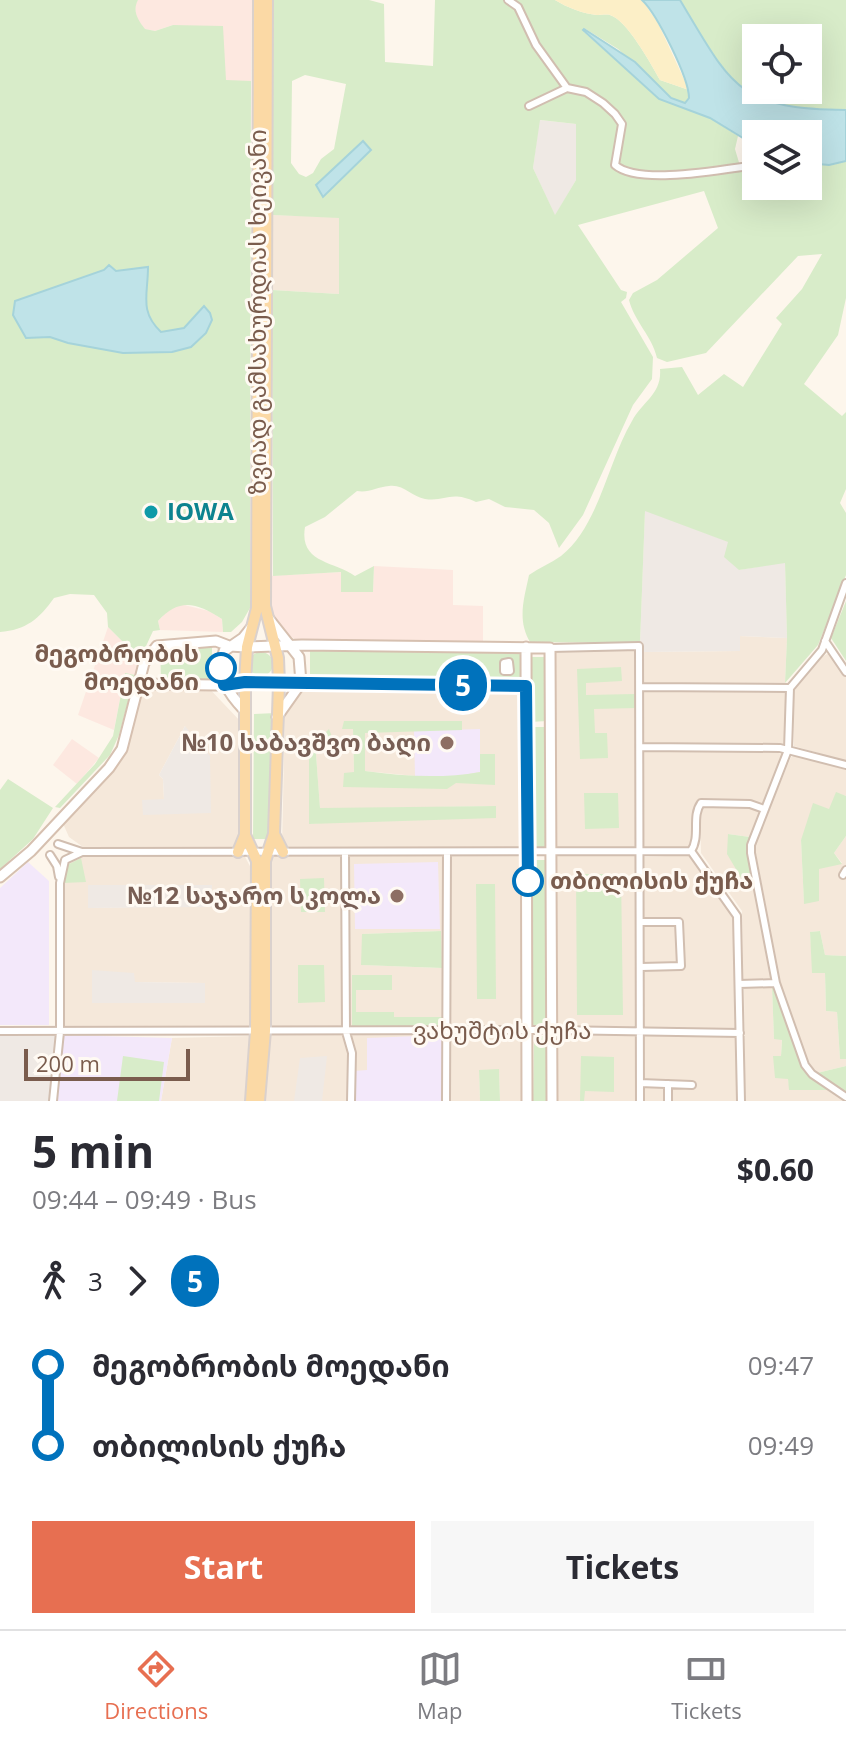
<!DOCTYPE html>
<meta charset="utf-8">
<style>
body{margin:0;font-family:"Open Sans","Noto Sans Georgian",sans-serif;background:#f7f7f7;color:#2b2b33;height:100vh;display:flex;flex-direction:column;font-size:30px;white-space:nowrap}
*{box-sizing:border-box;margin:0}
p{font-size:26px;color:#7c7c81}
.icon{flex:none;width:44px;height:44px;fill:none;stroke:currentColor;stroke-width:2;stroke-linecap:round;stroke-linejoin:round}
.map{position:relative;height:1101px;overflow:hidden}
.sheet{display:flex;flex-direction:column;background:#fff;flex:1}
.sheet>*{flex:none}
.badge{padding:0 16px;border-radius:26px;font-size:28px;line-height:52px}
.controls{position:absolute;left:742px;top:24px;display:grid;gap:16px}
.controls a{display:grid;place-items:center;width:80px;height:80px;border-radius:0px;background:#fff;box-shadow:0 8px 32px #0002;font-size:40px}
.scale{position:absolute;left:24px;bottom:20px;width:166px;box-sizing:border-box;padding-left:8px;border:4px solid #7a5c4d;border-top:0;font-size:22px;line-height:28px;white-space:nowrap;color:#7a5c4d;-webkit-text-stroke:6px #fffaf3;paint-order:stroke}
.map>.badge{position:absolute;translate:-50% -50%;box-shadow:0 0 0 4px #fff}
.legs{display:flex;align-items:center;gap:12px;height:88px;padding:0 32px;font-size:26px}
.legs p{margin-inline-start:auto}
.head{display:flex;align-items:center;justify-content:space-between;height:136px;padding:0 32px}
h1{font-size:44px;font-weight:700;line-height:60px}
.cta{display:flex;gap:16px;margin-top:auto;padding:16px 32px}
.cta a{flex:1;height:92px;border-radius:0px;background:#e76f51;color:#fff;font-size:32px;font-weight:700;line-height:92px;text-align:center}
.cta a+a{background:#f7f7f7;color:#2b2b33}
ul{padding:0 32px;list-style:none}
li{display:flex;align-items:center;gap:28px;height:80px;font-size:30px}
li i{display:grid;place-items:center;width:12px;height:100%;margin:0 10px;background:currentColor}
li i::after{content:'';width:20px;height:20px;margin:-10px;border:6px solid;border-radius:50%;background:#fff}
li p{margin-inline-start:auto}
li:first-child i{background:linear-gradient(#0000 50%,currentColor 0)}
li:last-child i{background:linear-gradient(currentColor 50%,#0000 0)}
.tabs{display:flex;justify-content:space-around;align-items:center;height:112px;border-top:2px solid #e1e1e2;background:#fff;font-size:22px;color:#7c7c81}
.tabs a{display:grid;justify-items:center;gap:4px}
.tabs .on{color:#e76f51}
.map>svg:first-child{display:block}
.residential{fill:#f5e8da;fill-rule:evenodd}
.commercial{fill:#fde8e0}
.industrial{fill:#efe9e4}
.education{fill:#f3e8fa}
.green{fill:#d8ecc9;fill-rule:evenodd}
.sand{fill:#fcefc7}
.water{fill:#bfe3e8;stroke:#a5d3da;stroke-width:2}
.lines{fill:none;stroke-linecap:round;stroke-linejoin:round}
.street-casing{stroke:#d1beb0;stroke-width:10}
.secondary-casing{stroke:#d6c0b0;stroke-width:13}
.primary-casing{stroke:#dad1cd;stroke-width:14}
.street{stroke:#fff;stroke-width:6}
.secondary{stroke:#fff;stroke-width:9}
.primary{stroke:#fbd9a5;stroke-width:10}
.line-1-casing{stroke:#fff;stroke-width:18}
.line-1{stroke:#0072bc;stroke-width:12}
.culture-dot{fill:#0f9aa8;stroke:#fffaf3;stroke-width:3}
.stop-1-dot{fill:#fff;stroke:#0072bc;stroke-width:4}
.education-dot{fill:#8d6e63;stroke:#fffaf3;stroke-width:3}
.labels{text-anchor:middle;stroke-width:6;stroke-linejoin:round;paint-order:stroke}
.street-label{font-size:24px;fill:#7a5c4d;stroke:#fffaf3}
.culture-label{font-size:24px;font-weight:bold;fill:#0d838f;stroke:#fffaf3;text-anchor:start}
.stop-label{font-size:24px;font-weight:bold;fill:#7a5c4d;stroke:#fffaf3;text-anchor:end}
.education-label{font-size:24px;font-weight:bold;fill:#785e54;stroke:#fffaf3;text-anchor:end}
</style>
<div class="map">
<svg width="846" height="1101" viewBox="0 0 846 1101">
<rect width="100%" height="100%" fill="#fdf6ec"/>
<!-- residential -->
<path class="residential" d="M273,215L339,217V294L272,290Z
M739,636L787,638L785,683H644V652L739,651Z
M635,648L638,653L636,1101H555L554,649Z
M827,654H834L846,673V761L794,746L793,698L796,687L820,658Z
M205,684L241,722L240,844L236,848L83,847L69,837L61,819L110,771L139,686ZM185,726L211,813L164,800L163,779L159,775Z
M307,686L516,687L525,696L526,1101H500L499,1070H479L480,1101H443V1036L367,1070L353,1101H262L266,865L282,846L285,714ZM353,728L461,730L365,732L364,771L415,776L452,777L495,784L354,773ZM334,742L316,754L320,809L495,806L310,824L309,749ZM440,931L441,968L362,965L363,934ZM352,975L392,990H356V1012H393L394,1017H441L442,1026L353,1027Z
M786,687V746H642V688Z
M644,750L768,751L783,754L762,807L695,804V842L690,848H644Z
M796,755L846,770V796L836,793L830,809L801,840L804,903L818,868L842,863L834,853L846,836V956L825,955L820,931L810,932L813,973H825L826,1011L837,1012L840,1059H846V1066L817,1073L810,1069L780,982L756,854V841L791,757Z
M705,807H748L760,811L750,837L728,834L753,879L772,976L768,981L743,982L742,911L701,853L700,811Z
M84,854L244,855L252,870L253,1024L249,1029H65L61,1026L62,883L65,866ZM88,885L212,906L89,908ZM92,971L134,982L205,983L93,1003Z
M691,855L735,917L737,1029L642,1028L643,857Z
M772,987L774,1039H782L781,1056H774L788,1079L790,1090H832L843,1097V1101H745L744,988Z
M642,1035L737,1036L738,1101H642Z
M249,1036L253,1038L249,1101H161L172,1038Z"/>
<!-- commercial -->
<path class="commercial" d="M138,0H252L251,81H226L173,25L155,31L144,29L136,19L135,5Z
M374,566L453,570V605L483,606V643L299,641L287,635L274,621L267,602L266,576L342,572L341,592H373Z
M180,604L209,611L222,619L223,632L160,630L158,621L170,608Z
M108,627L140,659L135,675L125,673L114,730L78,715Z
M72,739L99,758L77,784L53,765Z"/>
<!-- industrial -->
<path class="industrial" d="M539,120L576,124V180L555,216L533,168Z
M645,510L729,542L739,570L785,562L787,638L740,636V651L644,652L643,642L640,643Z
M185,726L210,756L211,813L143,815L142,800L164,799L163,779L159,775Z
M88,885H212V907L88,908Z
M92,970L134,973L135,982L205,983V1003H92Z
M0,1036H57L50,1101H0Z
M327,1056L322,1101H294L300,1058Z"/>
<!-- education -->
<path class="education" d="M480,729V772L452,777L415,776L414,731Z
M28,862L49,881V1025H0V888Z
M438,862L440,929H355L354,864Z
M64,1035L172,1038L161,1101H55L62,1039Z
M443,1035V1101H354V1071L367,1070V1038Z"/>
<!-- green -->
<path class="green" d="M0,0H138C132,11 138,20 145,29L155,31L173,25L223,26L226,80L251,81L250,608L242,622L231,632H223L222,619C196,602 179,598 158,621L160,630L153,631L140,659L108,627L107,613L94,595L70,594L54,598C39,619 26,630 0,632ZM109,266L116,271L148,267C148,296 139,311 161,332L184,328L204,307L172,352L68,343L50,337L29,295L41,294L104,270Z
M273,0H369L384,4L385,62L433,66L435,0H555C566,7 584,14 597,15C599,15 607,14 610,15C627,20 651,64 660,80L689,90L688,102L682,104L671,98L618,49L584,28V32L659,99L710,118L738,136L735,149L740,166L756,165V186H808V163L829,165L846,161V298L838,335L804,384L842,416L846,412V489L840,503L846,513V575L818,645L785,683L787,638L785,563L739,570L724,557L728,542L645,511L640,643L530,642C517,620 524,599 529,575C539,568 551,563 561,556C599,526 608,461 632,421C643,401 662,394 660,369L682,367L698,395L724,374L743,387L782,324L776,318L802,289L822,254L798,256L706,353L667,362L657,358C652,336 634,321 629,300L633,293L657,280L718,228L704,191L578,225L621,290L627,292L626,298L621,302L653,357L652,379L633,405L583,515L559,548L549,523L534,510L505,507L489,499L476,502C450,490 446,502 425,499C412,497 404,484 389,486C377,487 369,493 357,491L325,517L305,527C299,563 333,561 355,576L374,566L373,592H341V572L273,576L272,290L339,294V218L273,215ZM305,75L346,84L334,149L321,159L313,173L306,177L299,174L291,163L292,81ZM540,120L576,124V180L555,215L533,168Z
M680,0H846V110C740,109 730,87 680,0ZM756,38H808V90H756Z
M846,601V661L831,638Z
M160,646H212V679L161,680Z
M310,650L522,651L523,683L310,682Z
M249 664a12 12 0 1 1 24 0a12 12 0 1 1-24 0Z
M528,657H547L548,721L529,722Z
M621,667L622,681L586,683V695L635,694L636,708L594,709L595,733H607L608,758L580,759L577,669Z
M125,673L135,675L119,735L110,755L60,808L55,807L95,764L113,736Z
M276,713L272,839H253L254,714Z
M344,721H462V730L365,733V771C403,776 441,779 480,772V754H495V785L456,783L447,789L343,787L344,773L354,772L353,729H342Z
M530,727H547L548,847H530Z
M329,729L334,742L316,754L320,808L496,806V818L309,824V749Z
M8,779L53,808L33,839L0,869V790Z
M836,792L846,796V836L834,853L842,864L819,869V901L804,904L801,840L813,803L829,809Z
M584,793H618L619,828L585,829Z
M728,834L750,837L748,851L753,879L743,881L727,854Z
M81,858L86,882L63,883L67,865Z
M531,860H548V1026H532Z
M576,874H621L623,1015H577Z
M324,878L325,912H301L300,879Z
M476,884H495L496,999H477Z
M441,931L442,968L361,965L362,934Z
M820,931L825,955L846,956V1059H840L837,1012L826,1011L825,973H812L810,932Z
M324,965L325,1002L298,1003V965Z
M352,975H392V990H356V1012H394V1017H442V1027H352Z
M776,986L809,1075L832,1090H789L788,1079L775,1078L773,1056H781L782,1040L774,1039L772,987Z
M534,1036H548V1101H533Z
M123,1056L164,1062L159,1101H117Z
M581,1056L614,1057V1092L585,1091L584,1101H580Z
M846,1066V1094L817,1073Z
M499,1069L500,1101H480L479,1070Z"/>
<!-- sand -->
<path class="sand" d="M555,0H642L658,23L689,90L660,80C651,64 627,20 610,15C608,14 599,15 597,15C584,14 566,7 555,0Z"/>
<!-- water -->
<path class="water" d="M642,0H680C732,87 738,109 846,110V161L829,165L808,163V134H756V146L710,118L659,99L583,30L584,29L635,62L671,98L685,103L689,98C689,78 657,14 642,0Z
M363,141L371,150L323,197L316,185Z
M109,265L116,271L148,267C148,295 139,311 161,332L184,328L204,306L210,313L212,320L206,333L191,347L172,352L123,353L68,343L50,337L26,338L13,315L15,301L104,270Z"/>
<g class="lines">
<defs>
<path id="street" d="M508,0L518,7L536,45L567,88
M529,106L567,88L586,92L603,103L615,114L622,124L615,165C639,186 724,169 756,165
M846,583L822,650L790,688L788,750L751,845V853L776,983L805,1065L812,1074L846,1097
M825,641L846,672
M550,648L639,646L640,1101
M509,662L510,671H504V663Z
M640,687L790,688
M640,747L780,748L846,765
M58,844L82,852L691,851L737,916L741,1101
M691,851C701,836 691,817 701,803L750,804L764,809
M345,852L346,1032L352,1053L351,1101
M50,855L57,866L59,877
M843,875L846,870
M641,967L681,966L679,922H641
M739,984L776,983
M0,1031L553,1030L740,1033
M640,1083L692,1085
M53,1101L60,1032V883L65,860L82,852
M446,1101L447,852
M668,1101V1084"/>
<path id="secondary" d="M269,619L299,657L301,683L277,717
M526,647L527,1101
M137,684L216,685L245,682L526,686
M245,711C228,693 216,676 224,651L243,638L251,628
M0,877L31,851L109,768L122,749L144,663L157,646L216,641L229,646L247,647L302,645L550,648L552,1101"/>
<path id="primary" d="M274,834L283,852
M238,852L245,835
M251,1101L256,1031L257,861L245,835V682L247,647L257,608L259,0
M259,1101L265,1031V861L274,834L279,684L278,658L265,606L267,0"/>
</defs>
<!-- street casing -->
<use href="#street" class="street-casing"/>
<!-- secondary casing -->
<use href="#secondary" class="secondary-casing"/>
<!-- primary casing -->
<use href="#primary" class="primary-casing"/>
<!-- street -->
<use href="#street" class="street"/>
<!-- secondary -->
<use href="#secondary" class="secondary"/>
<!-- primary -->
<use href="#primary" class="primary"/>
</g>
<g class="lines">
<defs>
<path id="line-1" d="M221,668L224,685L245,682L526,686L528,881"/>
</defs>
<!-- line-1 casing -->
<use href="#line-1" class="line-1-casing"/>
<!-- line-1 -->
<use href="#line-1" class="line-1"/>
</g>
<!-- markers -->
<circle class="culture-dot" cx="151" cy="512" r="8"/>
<g class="stop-1-dot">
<circle cx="221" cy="668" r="14"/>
<circle cx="528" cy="881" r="14"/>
</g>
<g class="education-dot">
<circle cx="447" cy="743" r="8"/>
<circle cx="397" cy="896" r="8"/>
</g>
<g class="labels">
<!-- street labels -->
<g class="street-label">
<text transform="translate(258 312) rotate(-90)" y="8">ზვიად გამსახურდიას ხეივანი</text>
<text x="502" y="1039">ვახუშტის ქუჩა</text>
</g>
<!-- culture labels -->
<g class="culture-label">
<text x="167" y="520">IOWA</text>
</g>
<!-- stop labels -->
<g class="stop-label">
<text x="199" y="662">მეგობრობის<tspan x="199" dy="28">მოედანი</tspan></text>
<text x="550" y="889" text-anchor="start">თბილისის ქუჩა</text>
</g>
<!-- education labels -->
<g class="education-label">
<text x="431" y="751">№10 საბავშვო ბაღი</text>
<text x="381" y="904">№12 საჯარო სკოლა</text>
</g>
</g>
</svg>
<div class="controls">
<a><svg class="icon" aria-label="locate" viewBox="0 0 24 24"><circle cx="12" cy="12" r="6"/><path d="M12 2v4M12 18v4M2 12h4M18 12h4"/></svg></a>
<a><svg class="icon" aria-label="layers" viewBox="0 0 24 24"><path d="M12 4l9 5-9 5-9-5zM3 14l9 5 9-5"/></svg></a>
</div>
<div class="scale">200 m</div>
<b class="badge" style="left:463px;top:685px;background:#0072bc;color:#fff">5</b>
</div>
<section class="sheet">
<div class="head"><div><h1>5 min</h1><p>09:44 – 09:49 · Bus</p></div><b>$0.60</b></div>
<div class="legs"><svg class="icon" aria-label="walk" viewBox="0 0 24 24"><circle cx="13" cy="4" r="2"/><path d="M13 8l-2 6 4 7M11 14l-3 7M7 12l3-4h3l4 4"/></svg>3<svg class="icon" aria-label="forward" viewBox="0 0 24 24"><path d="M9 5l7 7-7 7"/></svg><b class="badge" style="background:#0072bc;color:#fff">5</b></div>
<ul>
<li><i style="color:#0072bc"></i><b>მეგობრობის მოედანი</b><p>09:47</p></li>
<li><i style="color:#0072bc"></i><b>თბილისის ქუჩა</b><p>09:49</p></li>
</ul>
<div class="cta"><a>Start</a><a>Tickets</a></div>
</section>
<nav class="tabs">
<a class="on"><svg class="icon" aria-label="directions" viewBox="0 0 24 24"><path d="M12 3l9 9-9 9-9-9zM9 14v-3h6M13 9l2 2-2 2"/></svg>Directions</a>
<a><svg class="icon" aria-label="map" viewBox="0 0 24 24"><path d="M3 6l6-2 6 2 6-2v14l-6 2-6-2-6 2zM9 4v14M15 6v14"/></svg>Map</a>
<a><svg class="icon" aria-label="tickets" viewBox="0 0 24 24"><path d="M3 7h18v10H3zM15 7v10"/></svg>Tickets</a>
</nav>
